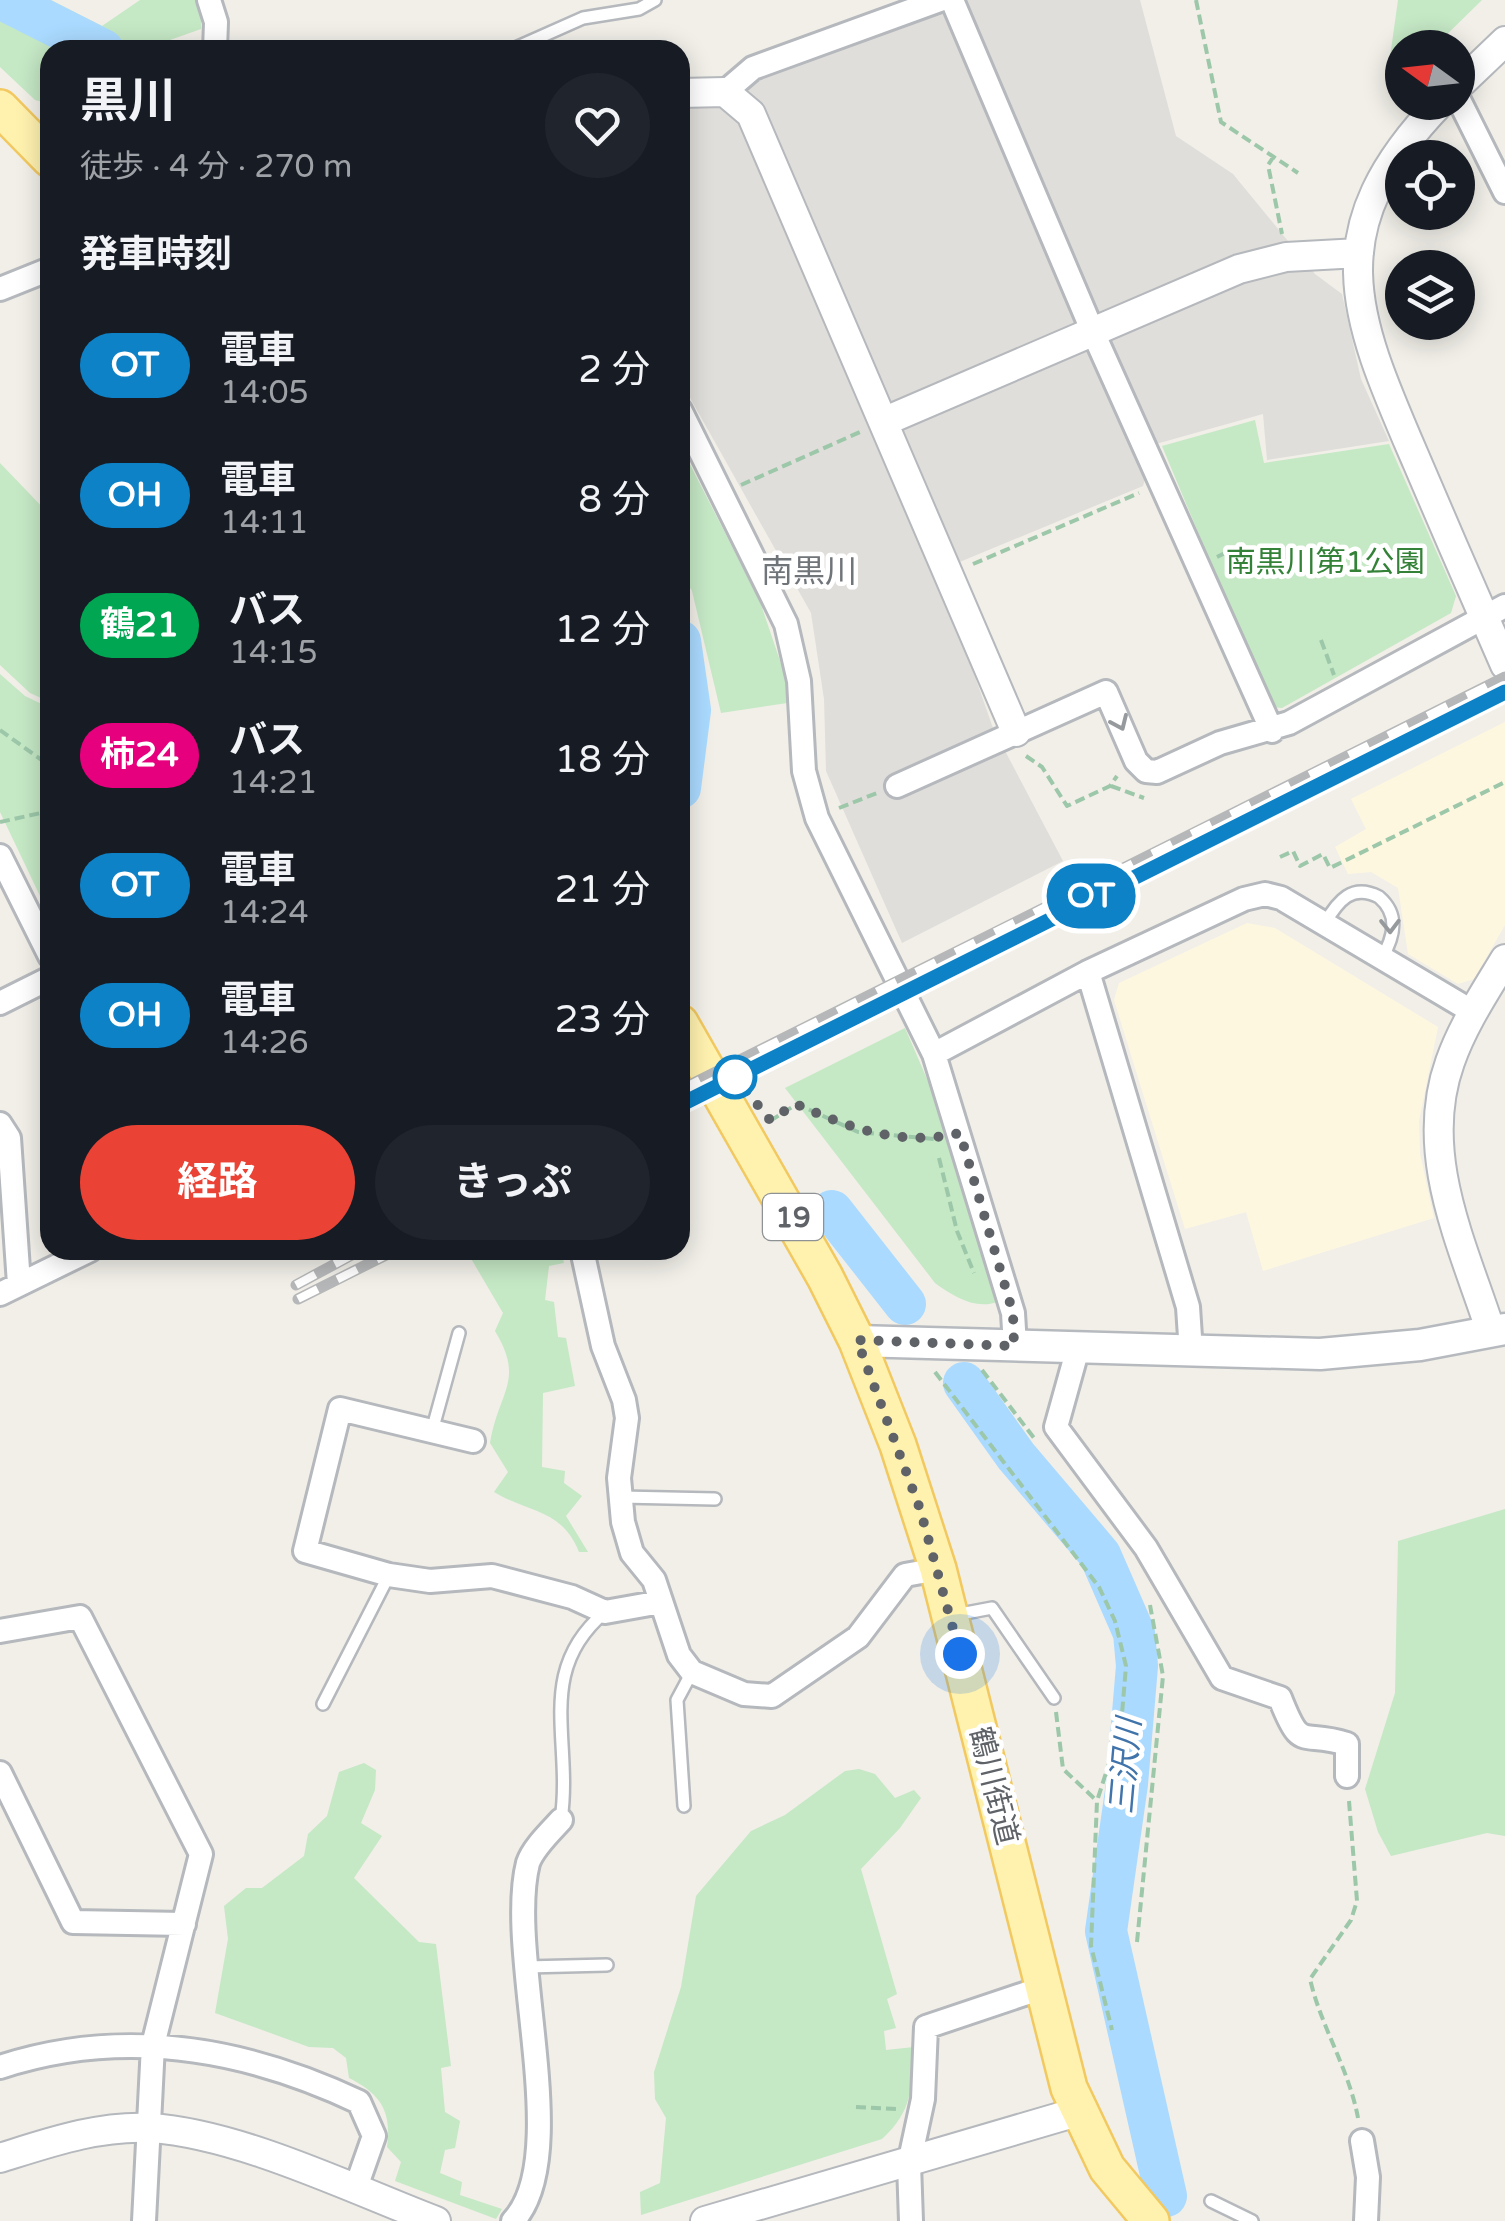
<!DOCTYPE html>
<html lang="ja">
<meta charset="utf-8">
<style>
body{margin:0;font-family:"Varela Round","Noto Sans JP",sans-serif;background:#20242c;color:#f1f3f6;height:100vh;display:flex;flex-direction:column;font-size:38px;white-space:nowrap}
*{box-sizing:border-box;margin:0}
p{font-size:32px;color:#9ea1a6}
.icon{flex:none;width:55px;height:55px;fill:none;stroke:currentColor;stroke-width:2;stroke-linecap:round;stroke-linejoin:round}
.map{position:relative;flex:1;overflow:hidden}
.sheet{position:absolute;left:40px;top:40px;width:650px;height:1220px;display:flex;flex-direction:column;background:#171b24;border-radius:30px;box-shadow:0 5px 25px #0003}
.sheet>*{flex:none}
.badge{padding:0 20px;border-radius:32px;font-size:35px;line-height:65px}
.needle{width:65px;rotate:285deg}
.tools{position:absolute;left:1385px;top:30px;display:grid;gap:20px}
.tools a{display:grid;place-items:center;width:90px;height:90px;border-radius:50%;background:#171b24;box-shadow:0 5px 25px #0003;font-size:50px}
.you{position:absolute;width:50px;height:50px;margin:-25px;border:8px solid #fff;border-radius:50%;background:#1a73e8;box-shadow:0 0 0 15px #1a73e833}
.map>.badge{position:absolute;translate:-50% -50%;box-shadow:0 0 0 5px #fff}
h2{padding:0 40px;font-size:38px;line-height:90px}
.round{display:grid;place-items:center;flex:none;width:105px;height:105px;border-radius:52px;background:#20242c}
.overview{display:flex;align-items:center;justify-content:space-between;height:170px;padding:0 40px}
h1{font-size:48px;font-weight:700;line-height:75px}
.primary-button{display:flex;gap:20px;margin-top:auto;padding:20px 40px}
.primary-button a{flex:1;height:115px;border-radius:60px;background:#ea4335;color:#fff;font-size:40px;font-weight:700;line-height:115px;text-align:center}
.primary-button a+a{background:#20242c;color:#f1f3f6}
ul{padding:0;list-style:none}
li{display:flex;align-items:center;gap:30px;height:130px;padding:0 40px}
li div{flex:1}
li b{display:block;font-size:38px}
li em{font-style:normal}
li .badge{min-width:110px;font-weight:700;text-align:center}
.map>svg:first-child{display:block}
.commercial{fill:#fef7e0}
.industrial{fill:#e0deda}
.green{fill:#c5e8c5}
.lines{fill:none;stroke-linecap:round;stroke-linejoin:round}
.river{stroke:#aadaff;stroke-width:42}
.service-casing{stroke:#b5b8bc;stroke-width:16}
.minor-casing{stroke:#b5b8bc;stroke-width:28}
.tertiary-casing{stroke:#b5b8bc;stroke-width:32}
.secondary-casing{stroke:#b6babf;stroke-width:35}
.primary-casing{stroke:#f2c960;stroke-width:40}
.path{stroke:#9cc7a9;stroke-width:4;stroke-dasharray:10 5;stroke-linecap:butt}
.service{stroke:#fff;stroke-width:11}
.minor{stroke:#fff;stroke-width:22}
.tertiary{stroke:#fff;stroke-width:28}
.secondary{stroke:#fff;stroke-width:30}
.primary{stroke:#fff2af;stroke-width:35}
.rail-casing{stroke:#b6b7b8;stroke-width:11}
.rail{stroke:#fff;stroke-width:8;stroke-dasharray:22;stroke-linecap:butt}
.oneway{stroke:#979a9d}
.line-casing{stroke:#fff;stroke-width:22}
.line{stroke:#0d82c7;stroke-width:15}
.walk{stroke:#5f6368;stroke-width:10;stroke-dasharray:0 18}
.stop-dot{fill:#fff;stroke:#0d82c7;stroke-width:5}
.labels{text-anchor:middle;stroke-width:9;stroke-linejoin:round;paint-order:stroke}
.shield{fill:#fff;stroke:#8f9295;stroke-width:2.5}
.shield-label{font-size:28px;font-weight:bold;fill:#5f6368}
.park-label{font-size:30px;fill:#348238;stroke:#fff}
.street-label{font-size:30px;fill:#5f6368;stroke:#fff}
.neighbourhood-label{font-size:32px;fill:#70757a;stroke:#fff}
.water-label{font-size:32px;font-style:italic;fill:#4174aa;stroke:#fff}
</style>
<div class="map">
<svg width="1505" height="2221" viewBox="0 0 1505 2221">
<rect width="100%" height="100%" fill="#f1efe8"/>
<!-- commercial -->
<path class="commercial" d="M1505,722V925L1474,979L1458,984L1408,954L1398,888L1371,872L1348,874L1335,847L1366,829L1351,799Z
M1247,923L1275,928L1438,1027L1419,1121L1420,1154L1434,1218L1263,1271L1246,1212L1185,1229L1114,1000L1119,983Z"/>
<!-- industrial -->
<path class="industrial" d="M965,0H1140L1176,136L1233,174L1315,274L1342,294L1361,379L1389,441L1267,460L1263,414L1138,449L1147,473L1143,486L938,571L993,728L1063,861L902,943L826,771L824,699L811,613L680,380V113L762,75L967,5Z"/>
<!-- green -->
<path class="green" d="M0,0H51L102,26L140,0H202L201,29L142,50H50V104L35,100L0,67Z
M1398,0H1482L1434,47L1402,48V61L1390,57Z
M1255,420L1264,463L1389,444L1456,596L1451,613L1282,708L1271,707L1162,446Z
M680,445L759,599L794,702L721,713L692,591L680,571Z
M0,463L50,515V702L30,693L0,665Z
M0,674L25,696L50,708V917L0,812Z
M905,1028L946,1123L997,1302C975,1310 953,1296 935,1283L785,1088Z
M466,1250H561L564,1263L549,1266L545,1300L554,1302L558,1337L566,1338L575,1386L543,1393L542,1467L565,1471L564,1483L582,1496L566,1516L588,1552H579C562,1509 529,1513 494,1492L508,1472L490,1443C499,1390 525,1381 495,1331L503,1313Z
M1505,1509V1836L1487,1833L1391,1856L1378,1832L1365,1789L1395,1693L1398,1541Z
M364,1763L376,1770L375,1790L361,1823L382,1836L354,1878L419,1942L436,1944L451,2066L441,2068L445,2112L460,2121L455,2148L445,2150L440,2173L462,2182L460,2195L502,2209L496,2219L395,2181L401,2162L387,2147C392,2112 381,2094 349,2078L346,2058L333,2048L309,2047L215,2013L228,1939L224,1906L246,1888H262L304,1856L308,1834L327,1816L339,1772Z
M859,1769L875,1774L895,1798L914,1790L921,1798L900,1828L861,1869L897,1994L887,1999L896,2028L884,2031L886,2050L914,2047C912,2087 913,2111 882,2139L641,2215L640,2192L660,2183L666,2118L655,2099L654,2072L681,1987L696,1896L751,1831L785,1815L845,1771Z"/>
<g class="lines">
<!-- river -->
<path class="river" d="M4,0L103,50
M680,641L690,710L680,788
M832,1211L905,1304
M964,1383L1016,1456L1100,1555L1134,1633L1137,1666L1127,1784L1106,1931L1166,2196"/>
<defs>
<path id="service" d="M511,50L583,18L639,9L655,0
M1325,923C1338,901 1352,883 1379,897C1400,915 1394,937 1382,958
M432,1431L459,1333
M621,1497L715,1499
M955,1615L992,1608L1054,1698
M323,1704L389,1575
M684,1806L677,1700L692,1672
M561,1820C573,1740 534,1672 605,1612
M526,1967L607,1965
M1211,2201L1252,2221"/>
<path id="minor" d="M209,0L216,22L215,50
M952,0L1092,330L1272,731
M725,92L753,68L940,0
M1458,98L1505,192
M0,289L50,269
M680,410L786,624L799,681L804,771L817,818L934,1054
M897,786L1106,692L1136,761L1146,771L1157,772L1220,743L1289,723L1505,606
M0,856L50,956
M1088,972L1188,1307L1191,1352
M0,1003L50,978
M0,1124L9,1138L19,1284
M582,1250L603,1346L624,1400L627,1418L619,1478L623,1522L632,1553L654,1580L679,1655L692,1672L744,1694L772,1696L858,1637L905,1575L938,1569
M0,1294L90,1250
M1015,1346L1013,1313L934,1054L1088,972L1244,899L1265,894L1281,898L1473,1012
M1078,1348L1056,1427L1146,1548L1222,1678L1280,1698C1302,1754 1300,1729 1347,1744V1776
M473,1441L340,1409L305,1551L389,1575L430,1581L492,1576L572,1597L605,1612L661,1602
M0,1631L80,1617L201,1854L153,2045L144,2221
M0,1773L73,1922L184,1924
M0,2067C122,2027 245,2048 359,2102L374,2136L355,2190
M1362,2141L1368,2177L1366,2221
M513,2221C574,2156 505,1953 528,1863C533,1848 550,1832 561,1820
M911,2221L909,2164L923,2099L926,2027L1045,1987"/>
<path id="tertiary" d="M1458,86L1505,41
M680,93L725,92L751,114L883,422L1239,269L1286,257L1359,253
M1441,102C1315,232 1354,316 1417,462C1446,530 1475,597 1505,665
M883,422L1016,732
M1491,1332C1463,1245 1417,1154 1450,1062C1463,1025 1485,992 1505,959
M0,2158C48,2143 99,2125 151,2128C240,2134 352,2189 436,2221
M705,2221L1077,2112"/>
<path id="secondary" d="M857,1341L1320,1354L1420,1345L1505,1329"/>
<path id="primary" d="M0,108L50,159
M680,1023L825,1277L857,1341L898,1445L938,1569L1069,2088L1107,2168L1151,2221"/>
</defs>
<!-- service casing -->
<use href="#service" class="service-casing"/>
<!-- minor casing -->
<use href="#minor" class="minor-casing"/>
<!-- tertiary casing -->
<use href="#tertiary" class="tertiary-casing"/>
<!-- secondary casing -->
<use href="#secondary" class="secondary-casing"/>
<!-- primary casing -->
<use href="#primary" class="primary-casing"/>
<!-- path -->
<path class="path" d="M1196,0L1221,122L1298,173
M1274,156L1268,165L1282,234
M741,485L860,432
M1217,557L1235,548
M973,564L1139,493
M1321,640L1334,675
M0,730L50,766
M1026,756L1042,767L1067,806L1110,786L1117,776
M1111,786L1144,798
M839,808L877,793
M0,822L50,811
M1280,857L1293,851L1300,866L1323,854L1330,868L1505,782
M770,1121L797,1104L858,1132L934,1139
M939,1158L957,1231L974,1273
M982,1370L1034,1438
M935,1372L1099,1587L1115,1621L1126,1666L1121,1726L1097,1801L1091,1946L1112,2030
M1056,1712L1063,1769L1097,1801
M1349,1801L1357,1901L1351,1920L1310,1979C1321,2027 1349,2069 1358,2118
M1137,1942L1163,1676L1150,1605
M856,2107L897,2109"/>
<!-- service -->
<use href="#service" class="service"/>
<!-- minor -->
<use href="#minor" class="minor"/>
<!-- tertiary -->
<use href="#tertiary" class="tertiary"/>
<!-- secondary -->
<use href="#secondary" class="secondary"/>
<!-- primary -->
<use href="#primary" class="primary"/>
<defs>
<path id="rail" d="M680,1090L1505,677
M296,1285L361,1250
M298,1299L396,1250"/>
</defs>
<!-- rail casing -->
<use href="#rail" class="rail-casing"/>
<!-- rail -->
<use href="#rail" class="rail"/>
</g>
<!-- one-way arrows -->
<defs><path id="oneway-chevron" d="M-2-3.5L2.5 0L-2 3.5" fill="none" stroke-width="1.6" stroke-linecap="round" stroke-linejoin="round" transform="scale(2.5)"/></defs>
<g class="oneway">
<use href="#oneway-chevron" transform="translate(1120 723) rotate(66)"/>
<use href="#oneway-chevron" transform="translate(1390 926) rotate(89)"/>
</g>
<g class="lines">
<defs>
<path id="line" d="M680,1105L1505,692"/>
</defs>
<!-- line casing -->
<use href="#line" class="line-casing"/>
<!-- line -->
<use href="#line" class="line"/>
<!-- walk -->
<path class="walk" d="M735,1077L770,1120L796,1104C849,1128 901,1147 960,1133L1013,1313L1014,1346L857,1340L920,1509L960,1654"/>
</g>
<!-- markers -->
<circle class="stop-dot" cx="735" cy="1077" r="20"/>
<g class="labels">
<!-- shield labels -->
<rect class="shield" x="763" y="1194" width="60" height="46" rx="8"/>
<g class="shield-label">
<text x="793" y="1227">19</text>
</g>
<!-- park labels -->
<g class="park-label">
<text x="1325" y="572">南黒川第1公園</text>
</g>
<!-- street labels -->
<g class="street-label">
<text transform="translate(994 1786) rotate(76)" y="10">鶴川街道</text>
</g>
<!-- neighbourhood labels -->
<g class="neighbourhood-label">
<text x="809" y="582">南黒川</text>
</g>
<!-- water labels -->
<g class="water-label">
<text transform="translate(1125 1766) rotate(-85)" y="11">三沢川</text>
</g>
</g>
</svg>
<div class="tools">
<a><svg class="needle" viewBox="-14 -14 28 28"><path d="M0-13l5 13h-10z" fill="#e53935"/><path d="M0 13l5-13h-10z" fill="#9ea1a6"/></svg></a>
<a><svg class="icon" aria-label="locate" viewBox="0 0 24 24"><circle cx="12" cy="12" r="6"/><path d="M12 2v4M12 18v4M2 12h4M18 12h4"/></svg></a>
<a><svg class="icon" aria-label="layers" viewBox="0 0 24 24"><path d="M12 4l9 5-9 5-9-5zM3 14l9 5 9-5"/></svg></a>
</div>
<div class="you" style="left:960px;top:1654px"></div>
<b class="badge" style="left:1091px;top:896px;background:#0d82c7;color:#fff">OT</b>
<section class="sheet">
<div class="overview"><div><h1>黒川</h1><p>徒歩 · 4 分 · 270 m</p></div><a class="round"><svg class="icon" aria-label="heart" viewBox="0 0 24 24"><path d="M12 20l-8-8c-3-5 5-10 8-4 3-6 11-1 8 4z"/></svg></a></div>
<h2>発車時刻</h2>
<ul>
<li><span class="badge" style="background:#0d82c7;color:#fff">OT</span><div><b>電車</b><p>14:05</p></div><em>2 分</em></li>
<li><span class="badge" style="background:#0d82c7;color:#fff">OH</span><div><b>電車</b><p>14:11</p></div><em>8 分</em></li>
<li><span class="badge" style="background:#00a651;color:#fff">鶴21</span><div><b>バス</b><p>14:15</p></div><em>12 分</em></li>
<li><span class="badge" style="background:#e6007e;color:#fff">柿24</span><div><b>バス</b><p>14:21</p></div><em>18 分</em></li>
<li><span class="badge" style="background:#0d82c7;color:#fff">OT</span><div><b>電車</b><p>14:24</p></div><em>21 分</em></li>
<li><span class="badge" style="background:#0d82c7;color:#fff">OH</span><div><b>電車</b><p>14:26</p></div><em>23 分</em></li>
</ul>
<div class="primary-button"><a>経路</a><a>きっぷ</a></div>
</section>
</div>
